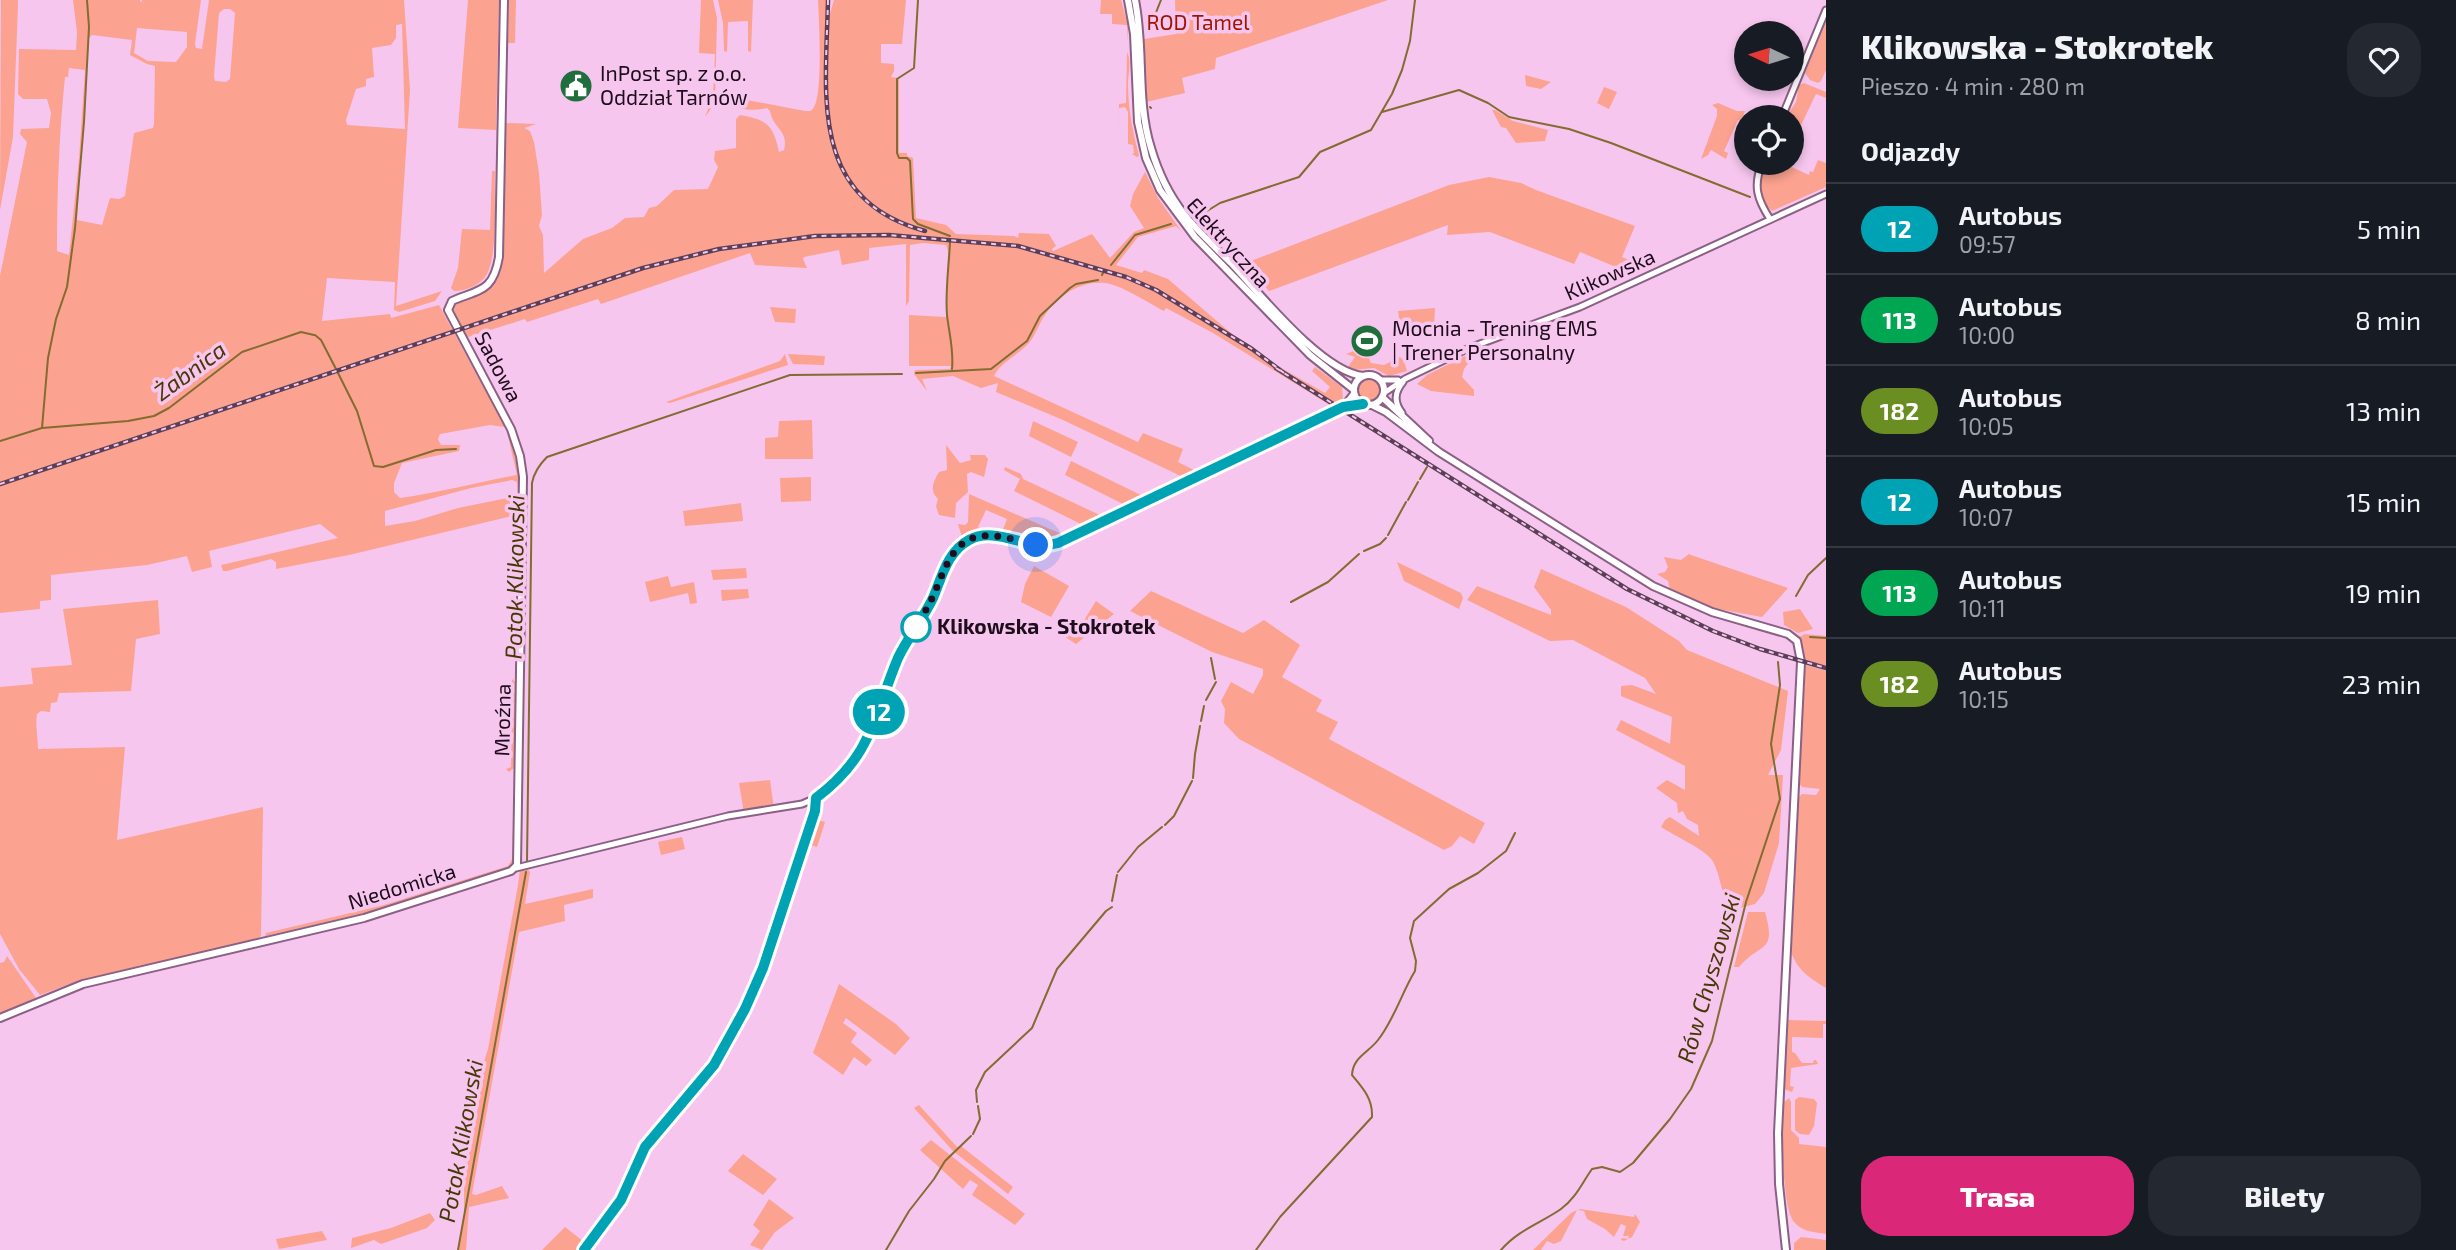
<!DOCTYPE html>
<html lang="pl">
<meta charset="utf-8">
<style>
body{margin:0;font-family:"Exo 2",sans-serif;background:#242831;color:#f1f3f6;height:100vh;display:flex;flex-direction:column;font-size:26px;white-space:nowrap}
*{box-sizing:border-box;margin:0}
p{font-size:23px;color:#9ea1a6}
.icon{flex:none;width:38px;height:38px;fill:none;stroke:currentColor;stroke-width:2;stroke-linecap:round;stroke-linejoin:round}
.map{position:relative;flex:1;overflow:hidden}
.panel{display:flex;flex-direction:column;background:#171b24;width:630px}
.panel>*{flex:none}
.badge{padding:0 14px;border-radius:23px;font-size:24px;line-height:46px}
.needle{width:46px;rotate:274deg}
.tools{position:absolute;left:1734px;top:21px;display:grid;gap:14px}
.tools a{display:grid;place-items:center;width:70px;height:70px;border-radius:50%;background:#171b24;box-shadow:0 4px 10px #0003;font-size:35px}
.you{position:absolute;width:35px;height:35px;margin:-18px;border:5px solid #fff;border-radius:50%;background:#1a73e8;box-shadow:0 0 0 10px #1a73e833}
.map>.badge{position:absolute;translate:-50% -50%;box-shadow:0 0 0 4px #fff}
h2{padding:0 35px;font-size:26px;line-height:63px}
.round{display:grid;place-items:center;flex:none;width:74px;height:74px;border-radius:28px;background:#242831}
.overview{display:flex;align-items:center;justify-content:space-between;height:119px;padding:0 35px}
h1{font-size:33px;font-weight:800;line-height:52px}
.action{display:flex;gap:14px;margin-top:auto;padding:14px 35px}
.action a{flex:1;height:80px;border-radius:28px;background:#db2777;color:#fff;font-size:28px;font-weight:800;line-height:80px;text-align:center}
.action a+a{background:#242831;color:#f1f3f6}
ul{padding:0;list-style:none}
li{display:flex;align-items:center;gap:21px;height:91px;padding:0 35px;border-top:2px solid #363941}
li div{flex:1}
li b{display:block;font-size:26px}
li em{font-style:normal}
li .badge{min-width:77px;font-weight:700;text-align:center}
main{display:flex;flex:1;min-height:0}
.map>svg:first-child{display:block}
.green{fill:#fca290;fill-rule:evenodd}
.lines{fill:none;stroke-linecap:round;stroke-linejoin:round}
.stream{stroke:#836b31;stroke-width:2}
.tertiary-casing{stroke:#8a6084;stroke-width:9}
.secondary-casing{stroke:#8a6084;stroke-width:10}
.tertiary{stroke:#fff;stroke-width:5}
.secondary{stroke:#fff;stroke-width:6}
.rail-casing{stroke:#5a4056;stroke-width:4.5}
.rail{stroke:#f7c6ee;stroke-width:2;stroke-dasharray:5;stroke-linecap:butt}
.line-casing{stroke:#fff;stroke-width:16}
.line{stroke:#00a3b4;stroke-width:10}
.walk{stroke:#1e0d1c;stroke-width:7;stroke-dasharray:0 12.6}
.stop-dot{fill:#fff;stroke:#00a3b4;stroke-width:3.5}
.labels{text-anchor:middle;stroke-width:7;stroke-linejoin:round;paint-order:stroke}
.park-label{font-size:21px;fill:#9c1600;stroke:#f7c6ee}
.poi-label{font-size:21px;fill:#1e0d1c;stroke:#f7c6ee;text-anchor:start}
.street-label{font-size:21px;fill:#1e0d1c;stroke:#f7c6ee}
.stop-label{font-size:21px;font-weight:bold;fill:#1e0d1c;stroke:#f7c6ee;text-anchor:start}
.water-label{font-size:23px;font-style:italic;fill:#473905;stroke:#f7c6ee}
</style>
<main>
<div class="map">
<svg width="1826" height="1250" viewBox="0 0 1826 1250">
<rect width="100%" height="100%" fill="#f7c6ee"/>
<!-- green -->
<path class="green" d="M1,0H18V5L13,137L0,210Z
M73,0H140L141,3L142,0H201L195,44L196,48L202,49L209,0H404L410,90L396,306L442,291L435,301L399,312L394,310L395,282L327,278L322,321L390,314L391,318L439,305L505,427L490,425L440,434L438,439L441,445H460L459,451L402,463L394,483V492L400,498C439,493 478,482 517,475L507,432C518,459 521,486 521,514L349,555L276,569V562L271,559L227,571H223L221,565L338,538L320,524L209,551L212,567L192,572L187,556L147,565L51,575V600L40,601V609L0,613V276L27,142L20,134L21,129L49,128L51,113L47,99H23L18,94L19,49L76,50L77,32ZM224,9H230L235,13L230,79L226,82L215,81L214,76L219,13ZM402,24L405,129L347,125L346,120L356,89L366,86V79L374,77L372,48L391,45L396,38V25ZM137,28L187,32V47L176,62L148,61L134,53ZM92,35L132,40L130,55L147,64L155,66L154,124L153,128L134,133L125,196L119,199L110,198L102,225L77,220L89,38ZM69,68L85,70L79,159L69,255L57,251C57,193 59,135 65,77H68ZM512,480L517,482L518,496L458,508L415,521L385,526V511L471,488Z
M468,0H499L496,130L458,128Z
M509,0H516L515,43H508Z
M701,0H713L717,18L715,103L705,117L713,96L715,54L699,53Z
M718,0H753L751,52L748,51V21L728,22L727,52L724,51L723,23Z
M818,0H827L829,17L834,0H906L902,44H881V63L894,64V71L891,77L898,78L899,81V153H907V156L913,158L916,218L946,225L956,234L1014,236L1018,238L1019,233L1049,234L1056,246L1052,249L1053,251L1092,234L1110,258L1134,232L1144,228L1130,206L1133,194L1145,172L1158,198L1182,232L1176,226L1138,237L1116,265L1142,273L1144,270L1168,279L1232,334L1276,365L1325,393L1330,387L1312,371L1315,367L1342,387L1343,400L1338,405L1313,415L1330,405L1213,333L1166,308L1164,311C1148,303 1122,285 1105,283C1080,281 1059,295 1045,315C1040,322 1037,331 1032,339C1023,353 1001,361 994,376L1138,442L1143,433L1183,449L1178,462L1198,472L1185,478L1063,420L996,392L998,383L981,388L953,376L922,379L927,391L914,374L915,370L950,369L951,366H909V315L946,317L948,251L946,245L923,243L910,245L909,301L906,306V244L869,248V260L842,265L839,250L804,257L803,259L807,268L755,265L750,253L601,304L598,299L527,322L525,319L465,338L451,310L452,307L491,286L500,266L505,123L536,124L524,128L530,131L534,142L539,173L542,215L539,226L543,235L544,273L583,239L612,228L625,218L644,217L649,208L657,206L674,190L708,189L718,167L714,160L715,151L736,148V119L740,115C767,120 773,124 779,152L784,150C789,130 773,129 770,111L767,108C750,112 728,110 724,92L730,89L726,96L805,111C810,111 811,112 814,107C823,92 819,20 818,0Z
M1101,0H1121L1128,25V43L1127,25L1112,24V14H1100Z
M1175,0H1388L1216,58L1215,69L1182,78L1185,93L1146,102L1144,39L1176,34Z
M1826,20V70L1821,81L1818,83L1810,80L1805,73Z
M1127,52C1132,61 1128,73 1128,84C1128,109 1133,132 1139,156L1137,157L1132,154L1134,153L1133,145L1128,144V112L1125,107L1119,108L1118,157L1119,104L1126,103Z
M1525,75L1551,82L1541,89L1526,86Z
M1804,83L1826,92V98L1816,94L1792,144V117H1786L1796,102L1799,85Z
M1604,87L1617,92L1609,109L1597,103Z
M1139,88L1159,178L1210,245L1309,348L1345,375L1344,378C1301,349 1268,308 1232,271C1209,247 1178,222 1163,191C1147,157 1141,125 1139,88Z
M1718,103L1737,111H1745L1741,121L1738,120L1725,149L1724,151L1728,153L1726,159L1711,150L1708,155L1701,159L1717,116V109L1712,105Z
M1492,110H1495L1513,121L1548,130L1545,141L1516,143L1506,128L1501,127Z
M1818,160L1826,163V187L1772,211L1768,207L1766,208C1758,192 1758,179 1765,163H1783L1809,175L1810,171L1813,172Z
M492,171H495C494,196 498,254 487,274C481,285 466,291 454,291L451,288L458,268L462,229L490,230Z
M1489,177L1521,183L1536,190L1635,226L1622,257L1647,268L1635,275L1580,252L1574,264L1490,232L1447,235L1448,225L1269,291L1243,264L1449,185Z
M770,307L796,309L795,323L775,322Z
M1435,308L1434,330L1401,333L1398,311Z
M1364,347L1371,363L1384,365L1400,357L1404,361L1407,371L1389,376L1374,368L1353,370L1348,367L1355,357L1346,354Z
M785,354L788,365L670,403L666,402L780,361Z
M788,354L825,356L824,365L793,364Z
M1465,356L1469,362L1464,369L1462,377L1474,390V396L1431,391L1417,384L1427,375Z
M1358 391a11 11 0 1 1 22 0a11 11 0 1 1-22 0Z
M812,420L813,459H765V438L778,437L779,421Z
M1033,421L1078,442L1071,457L1029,436Z
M946,445L960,463L971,460L970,455H985L988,459L984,477L971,472L967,474L968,492L956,503L955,518L939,515L936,506L938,499C929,491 933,482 939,472L947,470Z
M1071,461L1145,497L1127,506L1065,475Z
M1005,467L1021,474L1023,479L1104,517L1085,526L1014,491L1020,479L1004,470Z
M811,477V501L781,502L780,478Z
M969,494L1064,535L1044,541L1002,532L1007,519L986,510L978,527L982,531L962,537L958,524L965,525L968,522Z
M741,503L743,521L685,526L683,511Z
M1689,554L1691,555L1788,588L1762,617L1712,608L1670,590L1668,581L1657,574L1665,572L1668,567L1664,557L1681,560Z
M1397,562L1461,593L1463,598L1459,609L1404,581Z
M1034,566L1069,586L1051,617L1021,602L1025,584Z
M746,568L747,578L713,580L711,570Z
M1541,569L1626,607L1679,641L1687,650L1788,691L1781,750L1768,775H1783L1779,843L1764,893L1755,904L1735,909C1719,898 1722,875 1712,860C1704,849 1673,835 1661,827L1665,820L1670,817L1699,836L1698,825L1687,819L1683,811L1678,813L1677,803L1656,788L1667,780L1685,790V766L1616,730L1621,720L1670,744L1672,717L1621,696V686L1632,685L1656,694L1645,678L1573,640L1550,641L1467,600L1477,586L1551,615V610L1534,587Z
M668,576L671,587L694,582L697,603L690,604L688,593L650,602L645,582Z
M748,589L749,598L722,601L721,590Z
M1151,591L1243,633L1264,620L1300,645L1282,677L1322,700L1316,711L1338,722L1329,739L1485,823L1474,844L1460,836L1452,846L1444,850L1239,739L1224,723L1225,709L1221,701L1231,682L1253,694L1263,675V669L1212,652L1130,611Z
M158,600L160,634L136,639L131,691L59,693L57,702L51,703L50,712L41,711L37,714C35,726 38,736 38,749L125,747L117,840L263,807L261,935L259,939L81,980L40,995L19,969L0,934V687L33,684L31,668L72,665L63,609Z
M1096,601L1114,614L1076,644L1059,633L1064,623L1078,630Z
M1800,609L1813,629L1798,633L1784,625L1783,612Z
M1805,634L1826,636V666L1804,661V650L1799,637Z
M1803,664L1826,671V988C1805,975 1796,969 1788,944L1797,799L1802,794L1816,795L1820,789L1802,787L1797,781Z
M512,679L517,684L514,768L509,772L506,769L511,767Z
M770,780L774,809L744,813L739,783Z
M816,819L825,822L817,847L808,844Z
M513,828H515C515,844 520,863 503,871L384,909L265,936L266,933L384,905L508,866L512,859Z
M682,837L685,849L661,855L658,842Z
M522,863L530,872L525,904L593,889V898L564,905L565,921L519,932L472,1194L476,1195L502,1186L509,1198L469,1207L466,1250H458L464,1216V1180L478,1107L483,1065L488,1049L518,885L520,869L516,868Z
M1748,912H1765C1777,954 1760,942 1739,967H1734Z
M7,956L36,998L0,1015V963L4,962Z
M839,984L896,1024L910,1038L895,1055L846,1018L843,1023L857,1033L851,1042L872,1060L866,1066L854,1057L843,1075L813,1053Z
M1786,1020L1826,1021V1024H1823V1038L1792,1037V1052L1795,1053L1802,1063H1813L1814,1060H1816L1818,1064L1791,1068L1790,1086L1794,1087L1792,1092L1784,1089L1783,1084Z
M1799,1097L1814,1099L1817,1103L1814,1126L1809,1135L1800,1134L1795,1130V1100Z
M1789,1098L1791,1102V1130L1799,1138V1144L1826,1147V1234C1815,1232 1803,1232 1795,1223C1781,1209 1782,1125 1783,1103Z
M919,1105L957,1147L961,1146L1013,1187L1008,1194L953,1151L914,1108Z
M931,1140L1025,1214L1015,1225L972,1195L978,1185L970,1180L963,1189L920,1150Z
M743,1154L777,1179L763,1195L728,1171Z
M769,1199L794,1218L775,1232L762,1250L750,1245L760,1231L753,1225Z
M1580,1209L1634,1217L1635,1214L1640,1222L1632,1237L1624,1241L1621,1240L1622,1238L1628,1239L1629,1236H1623L1626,1226L1621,1224L1614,1237L1605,1229L1587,1219L1584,1211L1578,1210Z
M1577,1210L1561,1241L1554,1244L1547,1241L1541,1250H1533L1571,1213Z
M430,1213L435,1220L427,1228L381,1244L374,1240L351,1248L352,1238L391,1228Z
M565,1227L588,1245L584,1250H542Z
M322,1231L327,1240L279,1249L276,1239Z
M1801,1237L1826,1240V1250H1794V1243Z"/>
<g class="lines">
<!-- stream -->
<path class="stream" d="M918,0L914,68L897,79V153L899,158H907L910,161L913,219L918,224L950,236
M1153,20L1161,0
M1150,107L1151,108
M1382,112L1459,90L1488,103L1509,117L1569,129L1611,143L1750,197
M1199,216L1220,203L1299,177L1320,152L1371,130L1392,94L1402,70L1410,41L1415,0
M1191,218H1192
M950,242C949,266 945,291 947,315C949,333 954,350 952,369
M1111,265L1135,235L1171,224
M1102,275L1103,273
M315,335L321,340L336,369
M338,373L357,411L374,466L383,467L436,450L456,449
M916,373L991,369L1027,341L1040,316L1070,288L1076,284L1098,280
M42,428L48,358L56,319L67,287L75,228L84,122L89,27L87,0
M0,441L42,428L128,421L154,416L169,408L242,352L301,332L314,335
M1420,479L1427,467
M1408,500L1418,482
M1388,535L1406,502
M1364,551L1380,544L1386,538
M1796,596L1808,575L1826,558
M1291,602L1328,582L1359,554
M1810,637L1826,638
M1211,658L1215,679
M1206,700L1216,682
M1201,721L1204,706
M1193,778L1195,754L1200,726
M1165,825L1174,816L1192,781
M527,861L532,483C534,472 539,465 547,457L790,375L902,374
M1118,872L1138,847L1162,827
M1112,901L1117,875
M977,1102L976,1090L985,1072L1032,1028L1057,969L1106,911L1112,907
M973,1134L980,1119L978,1106
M458,1250L526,872
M886,1250L909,1211L934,1179L945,1161L971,1136
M1256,1250L1280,1217L1372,1117C1373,1099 1363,1088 1352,1075C1353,1057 1368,1053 1378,1040C1394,1020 1402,992 1415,971L1416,961L1410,938L1414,921L1449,889L1478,873L1506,851L1515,833
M1501,1250C1518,1230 1541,1223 1561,1209C1576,1198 1582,1183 1592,1169L1602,1167L1620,1172L1633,1163L1670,1119L1691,1089L1712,1041L1746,902L1780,799L1771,744L1780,685L1778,662"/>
<defs>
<path id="tertiary" d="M1782,117L1826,10
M1762,163C1753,186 1757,199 1770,219
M1380,380H1398
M1384,393L1405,379L1469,348L1580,307L1826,194
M1343,407L1363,404
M1402,413C1394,402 1394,393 1403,382
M516,868L728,816L802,804L816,798L850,766L864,748L898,658L932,600L954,551L962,544L978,536H995L1036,545L1058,543L1325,416L1343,407L1354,393
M584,1250L621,1200L645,1147L714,1065L745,1009L763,968L815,811L816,798"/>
<path id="secondary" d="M1128,0L1134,34L1138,122L1146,158L1160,190L1195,237L1310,355L1354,390
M1135,0C1145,49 1136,100 1151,148C1158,172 1169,195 1184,214C1198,232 1216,248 1232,264C1261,295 1323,373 1364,376
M1354 390a15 15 0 1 1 30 0a15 15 0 1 1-30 0Z
M1382,397L1429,441
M1372,405L1386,412L1439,452L1653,586L1712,612L1788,634L1797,641L1801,662L1778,1133L1779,1184L1786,1250
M0,1018L83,984L364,918L511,871L517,865L523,477L520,456L511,429L448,310L452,301C480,289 493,292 499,257L504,0"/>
</defs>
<!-- tertiary casing -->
<use href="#tertiary" class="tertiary-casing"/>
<!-- secondary casing -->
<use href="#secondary" class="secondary-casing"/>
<!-- tertiary -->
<use href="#tertiary" class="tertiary"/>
<!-- secondary -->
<use href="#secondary" class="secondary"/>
<defs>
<path id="rail" d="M828,0C826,95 808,199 925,231
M1276,368L1627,589L1713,631L1760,649L1826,668
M0,484L643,268L719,249L815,236L889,235L1018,246L1126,277L1156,290L1252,349L1284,373"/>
</defs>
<!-- rail casing -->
<use href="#rail" class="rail-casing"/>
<!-- rail -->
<use href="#rail" class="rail"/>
</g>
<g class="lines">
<defs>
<path id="line" d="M584,1250L621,1200L645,1147L714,1065L745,1009L763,968L815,811L816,798C872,756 873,718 898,658C908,637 923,619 933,598C942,577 947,552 969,540C997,525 1028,552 1058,543L1343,407L1363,404"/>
</defs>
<!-- line casing -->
<use href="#line" class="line-casing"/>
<!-- line -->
<use href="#line" class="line"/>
<!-- walk -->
<path class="walk" d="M916,627L914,629C921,618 928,608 933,596C944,573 951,539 982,536C1000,534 1019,541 1036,545"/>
</g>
<!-- icons -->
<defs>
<symbol id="civic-disc" viewBox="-11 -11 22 22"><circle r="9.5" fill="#206e3d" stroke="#f7c6ee"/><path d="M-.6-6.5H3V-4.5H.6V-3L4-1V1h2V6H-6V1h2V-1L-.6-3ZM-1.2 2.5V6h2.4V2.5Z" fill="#fff"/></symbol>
<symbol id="stadium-disc" viewBox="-11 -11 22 22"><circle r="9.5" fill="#206e3d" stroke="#f7c6ee"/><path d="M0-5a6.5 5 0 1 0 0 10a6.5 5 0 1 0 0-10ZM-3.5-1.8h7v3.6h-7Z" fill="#fff"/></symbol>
</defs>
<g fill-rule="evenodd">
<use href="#civic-disc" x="557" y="67" width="38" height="38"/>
<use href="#stadium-disc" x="1348" y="322" width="38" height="38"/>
</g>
<!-- markers -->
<circle class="stop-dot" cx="916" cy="627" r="14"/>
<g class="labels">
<!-- park labels -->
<g class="park-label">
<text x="1198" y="30">ROD Tamel</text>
</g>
<!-- poi labels -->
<g class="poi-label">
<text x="600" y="81">InPost sp. z o.o.<tspan x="600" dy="24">Oddział Tarnów</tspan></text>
<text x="1392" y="336">Mocnia - Trening EMS<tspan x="1392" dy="24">| Trener Personalny</tspan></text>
</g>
<!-- street labels -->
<g class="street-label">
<text transform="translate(1228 243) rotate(48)" y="7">Elektryczna</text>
<text transform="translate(1610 275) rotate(-24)" y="7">Klikowska</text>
<text transform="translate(498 367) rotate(62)" y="7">Sadowa</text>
<text transform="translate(503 720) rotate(-89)" y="7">Mroźna</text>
<text transform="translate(402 887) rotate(-17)" y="7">Niedomicka</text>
</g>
<!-- stop labels -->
<g class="stop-label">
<text x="937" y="634">Klikowska - Stokrotek</text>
</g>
<!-- water labels -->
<g class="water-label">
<text transform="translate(190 371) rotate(-36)" y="8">Żabnica</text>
<text transform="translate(515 577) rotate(-89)" y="8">Potok Klikowski</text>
<text transform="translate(1709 978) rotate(-74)" y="8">Rów Chyszowski</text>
<text transform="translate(461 1141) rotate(-80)" y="8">Potok Klikowski</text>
</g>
</g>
</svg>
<div class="tools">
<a><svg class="needle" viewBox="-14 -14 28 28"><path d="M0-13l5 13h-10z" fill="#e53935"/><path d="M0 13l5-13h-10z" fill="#9ea1a6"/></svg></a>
<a><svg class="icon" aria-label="locate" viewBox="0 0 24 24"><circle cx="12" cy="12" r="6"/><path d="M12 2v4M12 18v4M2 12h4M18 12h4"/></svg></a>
</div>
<div class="you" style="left:1036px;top:545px"></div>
<b class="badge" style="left:879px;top:712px;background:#00a3b4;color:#fff">12</b>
</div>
<section class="panel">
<div class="overview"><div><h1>Klikowska - Stokrotek</h1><p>Pieszo · 4 min · 280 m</p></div><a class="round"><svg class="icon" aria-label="heart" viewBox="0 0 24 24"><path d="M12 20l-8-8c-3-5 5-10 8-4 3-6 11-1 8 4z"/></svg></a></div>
<h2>Odjazdy</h2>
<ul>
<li><span class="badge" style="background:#00a3b4;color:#fff">12</span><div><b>Autobus</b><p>09:57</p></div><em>5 min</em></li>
<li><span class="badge" style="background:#00a651;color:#fff">113</span><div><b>Autobus</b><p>10:00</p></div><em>8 min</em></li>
<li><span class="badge" style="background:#6b8e23;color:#fff">182</span><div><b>Autobus</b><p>10:05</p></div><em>13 min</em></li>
<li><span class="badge" style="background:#00a3b4;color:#fff">12</span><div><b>Autobus</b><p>10:07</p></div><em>15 min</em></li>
<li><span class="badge" style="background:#00a651;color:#fff">113</span><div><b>Autobus</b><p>10:11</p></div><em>19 min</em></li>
<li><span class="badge" style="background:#6b8e23;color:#fff">182</span><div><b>Autobus</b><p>10:15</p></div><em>23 min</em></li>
</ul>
<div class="action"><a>Trasa</a><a>Bilety</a></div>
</section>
</main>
